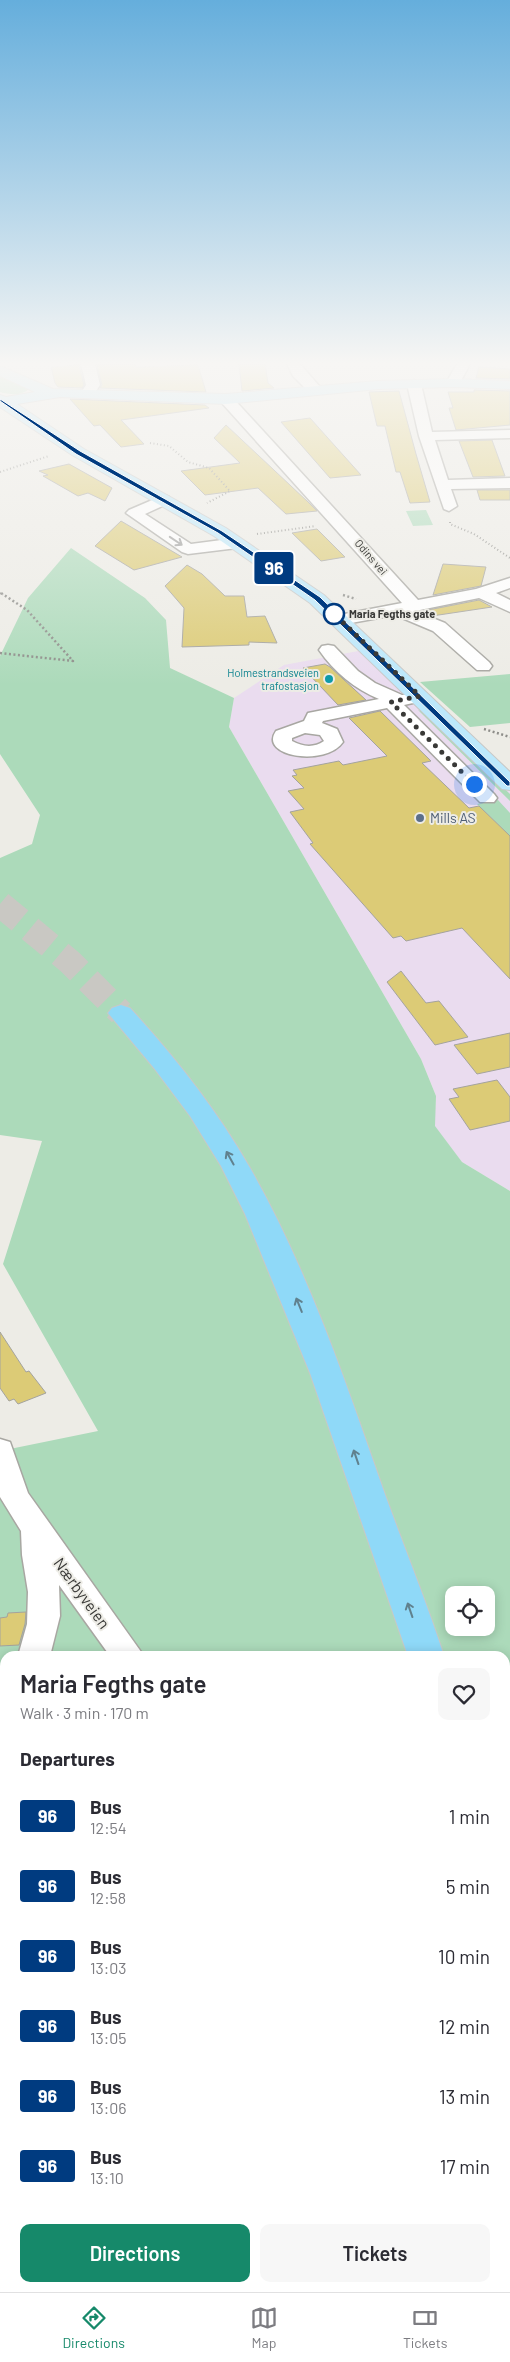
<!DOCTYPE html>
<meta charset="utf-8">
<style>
body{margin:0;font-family:Barlow,sans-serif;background:#f7f7f7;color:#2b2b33;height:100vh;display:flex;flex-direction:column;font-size:19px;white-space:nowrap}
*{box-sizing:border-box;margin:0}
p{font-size:16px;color:#7c7c81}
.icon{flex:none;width:28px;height:28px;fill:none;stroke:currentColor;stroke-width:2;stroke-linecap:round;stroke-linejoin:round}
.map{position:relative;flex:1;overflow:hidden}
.drawer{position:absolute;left:0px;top:1651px;width:510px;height:641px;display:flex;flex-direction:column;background:#fff;border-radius:15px 15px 0 0;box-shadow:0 2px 12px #0003}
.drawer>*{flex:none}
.badge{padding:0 10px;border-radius:4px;font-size:18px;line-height:32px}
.tools{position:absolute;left:445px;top:1586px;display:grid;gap:10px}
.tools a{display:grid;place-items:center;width:50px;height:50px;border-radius:10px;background:#fff;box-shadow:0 2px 12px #0003;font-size:25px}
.you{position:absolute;width:25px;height:25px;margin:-12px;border:4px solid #fff;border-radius:50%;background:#1a73e8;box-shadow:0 0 0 8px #1a73e833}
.map>.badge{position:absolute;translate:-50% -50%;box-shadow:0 0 0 2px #fff}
h2{padding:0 20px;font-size:19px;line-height:45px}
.round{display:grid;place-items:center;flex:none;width:52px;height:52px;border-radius:10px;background:#f7f7f7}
.overview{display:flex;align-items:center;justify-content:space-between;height:85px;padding:0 20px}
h1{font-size:24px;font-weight:600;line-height:38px}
.action{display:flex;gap:10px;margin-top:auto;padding:10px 20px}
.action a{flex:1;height:58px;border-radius:10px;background:#16896a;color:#fff;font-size:20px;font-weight:600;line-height:58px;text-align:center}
.action a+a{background:#f7f7f7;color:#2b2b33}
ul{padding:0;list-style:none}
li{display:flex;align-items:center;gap:15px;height:70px;padding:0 20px}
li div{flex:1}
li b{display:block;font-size:19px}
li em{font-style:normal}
li .badge{min-width:55px;font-weight:700;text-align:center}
.tabs{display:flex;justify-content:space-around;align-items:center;height:70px;border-top:1px solid #e1e1e2;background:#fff;font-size:14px;color:#7c7c81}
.tabs a{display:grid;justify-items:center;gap:2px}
.tabs .active{color:#16896a}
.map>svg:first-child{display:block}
.industrial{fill:#eadcef}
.green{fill:#acdaba;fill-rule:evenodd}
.building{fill:#dccb76;stroke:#a4a39e}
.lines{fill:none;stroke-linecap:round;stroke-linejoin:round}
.highway-tunnel-far1{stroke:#c9c8c3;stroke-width:26;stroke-dasharray:26 13;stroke-linecap:butt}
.highway-tunnel{stroke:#c9c8c3;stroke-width:41;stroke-dasharray:41 21;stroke-linecap:butt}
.minor-casing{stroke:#a8a7a2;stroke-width:3}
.major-casing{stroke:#c8c8c7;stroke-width:2}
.highway-casing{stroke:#c8c8c7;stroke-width:2}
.path-far1{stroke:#8d8d89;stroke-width:2;stroke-dasharray:1 2.5;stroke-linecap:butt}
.path{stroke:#8d8d89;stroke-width:2.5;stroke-dasharray:2 2.5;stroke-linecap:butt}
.minor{fill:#fff;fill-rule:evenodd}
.major{fill:#bce8fb;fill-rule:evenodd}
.highway{fill:#8fd9f8;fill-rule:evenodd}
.oneway{stroke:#9c9c9b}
.oneway2{stroke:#60818e}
.line{fill:#003b80;stroke:#fff}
.walk{stroke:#393937;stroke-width:5;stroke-dasharray:0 9}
.stop-dot{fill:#fff;stroke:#003b80;stroke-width:2.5}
.culture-dot{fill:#0f9aa8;stroke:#edece6;stroke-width:2}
.service-dot{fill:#5c6f8a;stroke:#edece6;stroke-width:2}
.labels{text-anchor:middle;stroke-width:4;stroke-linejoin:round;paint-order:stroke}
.far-street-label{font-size:11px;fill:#393937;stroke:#edece6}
.far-stop-label{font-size:11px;font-weight:bold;fill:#393937;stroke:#edece6;text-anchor:start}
.far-culture-label{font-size:11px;fill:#0d838f;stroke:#edece6;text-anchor:end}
.service-label{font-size:14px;fill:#4e5e75;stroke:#edece6;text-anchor:start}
.near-street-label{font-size:16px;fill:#393937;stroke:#edece6}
</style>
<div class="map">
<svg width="510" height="2292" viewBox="0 0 510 2292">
<rect width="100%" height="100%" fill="#edece6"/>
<!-- industrial -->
<path class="industrial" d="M369,649L510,786V1191L462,1162L434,1126L436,1096L421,1059L229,727L234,698L284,665Z"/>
<!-- green -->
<path class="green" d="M0,373L30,388C22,396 11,395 0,392Z
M426,510L433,525L413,526L406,511Z
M71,548L145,598L166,620L170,668L234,698L229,727L421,1059L436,1096L435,1126L462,1162L510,1191V2292H14V2288H505V1656H5V2196L0,2157V1451L98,1431L3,1264L42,1141L0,1135V858L32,844L40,815L0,754V656L28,598ZM454,1595H486V1628H454Z
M510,674V723L470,727L420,682Z
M418,710L426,713L510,794V801Z
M498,800L510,813V836L477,804Z"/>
<!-- building -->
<path class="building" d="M135,364L136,367L198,365L206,392L100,388L102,385L97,365Z
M239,364H265L268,383L274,388L242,391Z
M79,365L84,385L82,388L58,387L55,383L51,367Z
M479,367L510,369V379L476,378Z
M474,390L510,391V425L456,430L449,408H453L448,392H474Z
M399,391L416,454L430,502L410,503L400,472H396L385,426H377L369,392Z
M70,399L205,405L209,408L121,420L144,444L121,447L100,425L94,426Z
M310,418L361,475L330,478L281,422Z
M226,425L307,501L317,511L286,514L258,488L205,495L181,471L240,463L214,438Z
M492,440L505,476L473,477L459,441Z
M69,464L112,488L105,501L88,493L78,496L43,476L48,475L39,471Z
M477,490H510V500H480Z
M121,521L182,557L134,570L95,546Z
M317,529L345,557L321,561L292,533Z
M443,564L486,567L481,586L433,595Z
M187,565L202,574L225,596H244L247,617L265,616L277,643L249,642V645L182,647L184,608L165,586Z
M479,600L492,607L432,616L427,614L428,610Z
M325,664L330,667L366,700L338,705L303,668Z
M380,711L431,761L422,763L469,808L479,806L510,836V979L462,928L406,941L401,936L393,938L310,844L313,843L290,812L304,809L288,791L304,788L292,776L297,775L293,770L339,761L343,765L387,756L349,718Z
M401,971L426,1003L439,1001L468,1037L435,1045L387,982Z
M510,1033V1067L477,1074L454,1045Z
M497,1080L510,1097V1121L470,1130L449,1099L459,1097L453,1089Z
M0,1332L26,1372L29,1371L46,1393L18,1404L14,1399L9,1401L0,1388Z
M26,1612L25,1624L19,1645L0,1646V1618L7,1617L8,1613Z"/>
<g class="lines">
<!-- highway-tunnel-far1 -->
<path class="highway-tunnel-far1" d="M0,904L70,962L121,1013"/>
<!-- highway-tunnel -->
<path class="highway-tunnel" d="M143,2288L144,2292"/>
<defs>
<path id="minor" d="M81,364H95L100,385L92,397L87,398L80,394L86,385Z
M287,364H300L320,387L322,390L320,393H310L293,376Z
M457,364H470L458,386H448L446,383Z
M414,380L421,384L432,432L510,430V438L435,440L448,480L510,478V488L451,489L457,506L449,511L444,509L419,436L407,384Z
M226,395L231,396L418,600L476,589L510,578V588L496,593L510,600V612L479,598L415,611L445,623L489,662L492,666L489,670H477L433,631L395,615L340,625L334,624L331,620L334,616L402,603L221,402L219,399Z
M164,495L169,497L172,500L169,503L145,514L191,544L237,538L245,543L237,548L188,554L182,552L126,513L129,510Z
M328,645L334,646L358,671L375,683L402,695H413L416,699L413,703L404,705L494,794L497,798L494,802H480L387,708L323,721L322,723L337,729L343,742C326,767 258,757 276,731L304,721L308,713L379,699C355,689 334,672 319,650L322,646ZM305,733L320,735L324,741C314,748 303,747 292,741V738Z
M0,1439L10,1442L28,1493L144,1656H110L59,1585L60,1616L50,1656H18L27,1624L28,1592L22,1555L21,1531L0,1497Z
M5,1682V1715L0,1717V1684Z
M0,1739L5,1740V1778L0,1777Z
M392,2288H434L435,2292H393Z"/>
<path id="major" d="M0,366L53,389L226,394L378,381L453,379L510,381V389L453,387L378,389L226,404L60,397L17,404L84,449L226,528L324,595L510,772V790L502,789L310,603L214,536L72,455L0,407V395L6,397L35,392L0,376Z"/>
<path id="highway" d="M121,1005L130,1008C175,1057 217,1110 250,1168C307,1268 345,1380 383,1489C403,1545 426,1600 444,1656H408L310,1373L245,1214L221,1166L190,1116L154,1068L108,1013L112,1008Z
M505,1844L510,1845V1891L505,1889Z"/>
</defs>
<!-- minor casing -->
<use href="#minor" class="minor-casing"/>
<!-- major casing -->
<use href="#major" class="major-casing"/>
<!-- highway casing -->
<use href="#highway" class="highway-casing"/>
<!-- path-far1 -->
<path class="path-far1" d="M150,443L169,446L188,462L209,468L230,491L207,503
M0,472L49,456
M450,522V524L474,534L510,558
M257,534L316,526
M0,593L3,595"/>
<!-- path -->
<path class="path" d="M343,595L356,599
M0,653L73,661L27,610L1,593
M484,729L510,737"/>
<!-- minor -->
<use href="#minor" class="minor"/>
<!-- major -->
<use href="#major" class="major"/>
<!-- highway -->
<use href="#highway" class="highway"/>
</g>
<!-- one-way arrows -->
<defs><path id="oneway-shaft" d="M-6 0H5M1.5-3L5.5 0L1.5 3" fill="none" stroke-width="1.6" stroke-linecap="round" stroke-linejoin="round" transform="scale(1.25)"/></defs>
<use class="oneway" href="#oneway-shaft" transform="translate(176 541) rotate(34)"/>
<g class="oneway2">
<use href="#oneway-shaft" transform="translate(230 1158) rotate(-119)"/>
<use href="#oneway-shaft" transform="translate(299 1305) rotate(-112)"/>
<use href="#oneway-shaft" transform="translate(356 1457) rotate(-109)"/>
<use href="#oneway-shaft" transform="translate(410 1610) rotate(-109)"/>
</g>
<!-- sky -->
<linearGradient id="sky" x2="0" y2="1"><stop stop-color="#65aedc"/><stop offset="0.53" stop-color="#f7f6f4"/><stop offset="1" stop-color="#f7f6f4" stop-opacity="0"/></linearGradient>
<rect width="510" height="685" fill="url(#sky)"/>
<!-- line -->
<path class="line" d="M0,399L80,451L222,531L320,597L510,782V786H507L315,600L218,533L76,454L0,401Z"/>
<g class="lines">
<!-- walk -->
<path class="walk" d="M334,614L329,609L420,696L391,702L474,784"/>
</g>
<!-- markers -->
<circle class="stop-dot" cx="334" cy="614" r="10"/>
<circle class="culture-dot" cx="329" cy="679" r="5"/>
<circle class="service-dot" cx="420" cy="818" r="5"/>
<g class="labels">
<!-- far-street labels -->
<g class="far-street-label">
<text transform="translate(371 557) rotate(49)" y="4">Odins vei</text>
</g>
<!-- far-stop labels -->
<g class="far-stop-label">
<text x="349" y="618">Maria Fegths gate</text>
</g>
<!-- far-culture labels -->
<g class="far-culture-label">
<text x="319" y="677">Holmestrandsveien<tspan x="319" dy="13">trafostasjon</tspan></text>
</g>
<!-- service labels -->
<g class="service-label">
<text x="430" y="823">Mills AS</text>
</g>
<!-- near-street labels -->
<g class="near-street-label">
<text transform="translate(82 1593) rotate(54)" y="6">Nærbyveien</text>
</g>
</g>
</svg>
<div class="tools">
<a><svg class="icon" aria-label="locate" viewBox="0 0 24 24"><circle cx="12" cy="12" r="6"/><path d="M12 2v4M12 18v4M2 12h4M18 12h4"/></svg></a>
</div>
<div class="you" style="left:474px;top:784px"></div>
<b class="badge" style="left:274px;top:568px;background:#003b80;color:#fff">96</b>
<section class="drawer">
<div class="overview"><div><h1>Maria Fegths gate</h1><p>Walk · 3 min · 170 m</p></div><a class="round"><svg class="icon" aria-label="heart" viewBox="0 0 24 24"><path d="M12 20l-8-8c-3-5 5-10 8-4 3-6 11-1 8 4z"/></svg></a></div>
<h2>Departures</h2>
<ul>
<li><span class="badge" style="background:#003b80;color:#fff">96</span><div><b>Bus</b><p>12:54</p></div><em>1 min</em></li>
<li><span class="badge" style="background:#003b80;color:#fff">96</span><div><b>Bus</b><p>12:58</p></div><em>5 min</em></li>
<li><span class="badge" style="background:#003b80;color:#fff">96</span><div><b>Bus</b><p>13:03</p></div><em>10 min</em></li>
<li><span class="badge" style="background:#003b80;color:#fff">96</span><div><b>Bus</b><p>13:05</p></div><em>12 min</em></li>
<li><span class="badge" style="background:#003b80;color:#fff">96</span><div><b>Bus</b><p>13:06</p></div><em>13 min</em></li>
<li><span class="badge" style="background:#003b80;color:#fff">96</span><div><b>Bus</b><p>13:10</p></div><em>17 min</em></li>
</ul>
<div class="action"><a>Directions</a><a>Tickets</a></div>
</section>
</div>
<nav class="tabs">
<a class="active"><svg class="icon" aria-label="directions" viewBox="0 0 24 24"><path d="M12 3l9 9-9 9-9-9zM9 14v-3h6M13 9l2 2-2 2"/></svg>Directions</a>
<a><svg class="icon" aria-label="map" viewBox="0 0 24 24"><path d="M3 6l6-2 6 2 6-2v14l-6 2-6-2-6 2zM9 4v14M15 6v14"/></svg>Map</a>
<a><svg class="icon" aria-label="tickets" viewBox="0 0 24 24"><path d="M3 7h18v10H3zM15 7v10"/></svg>Tickets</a>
</nav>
